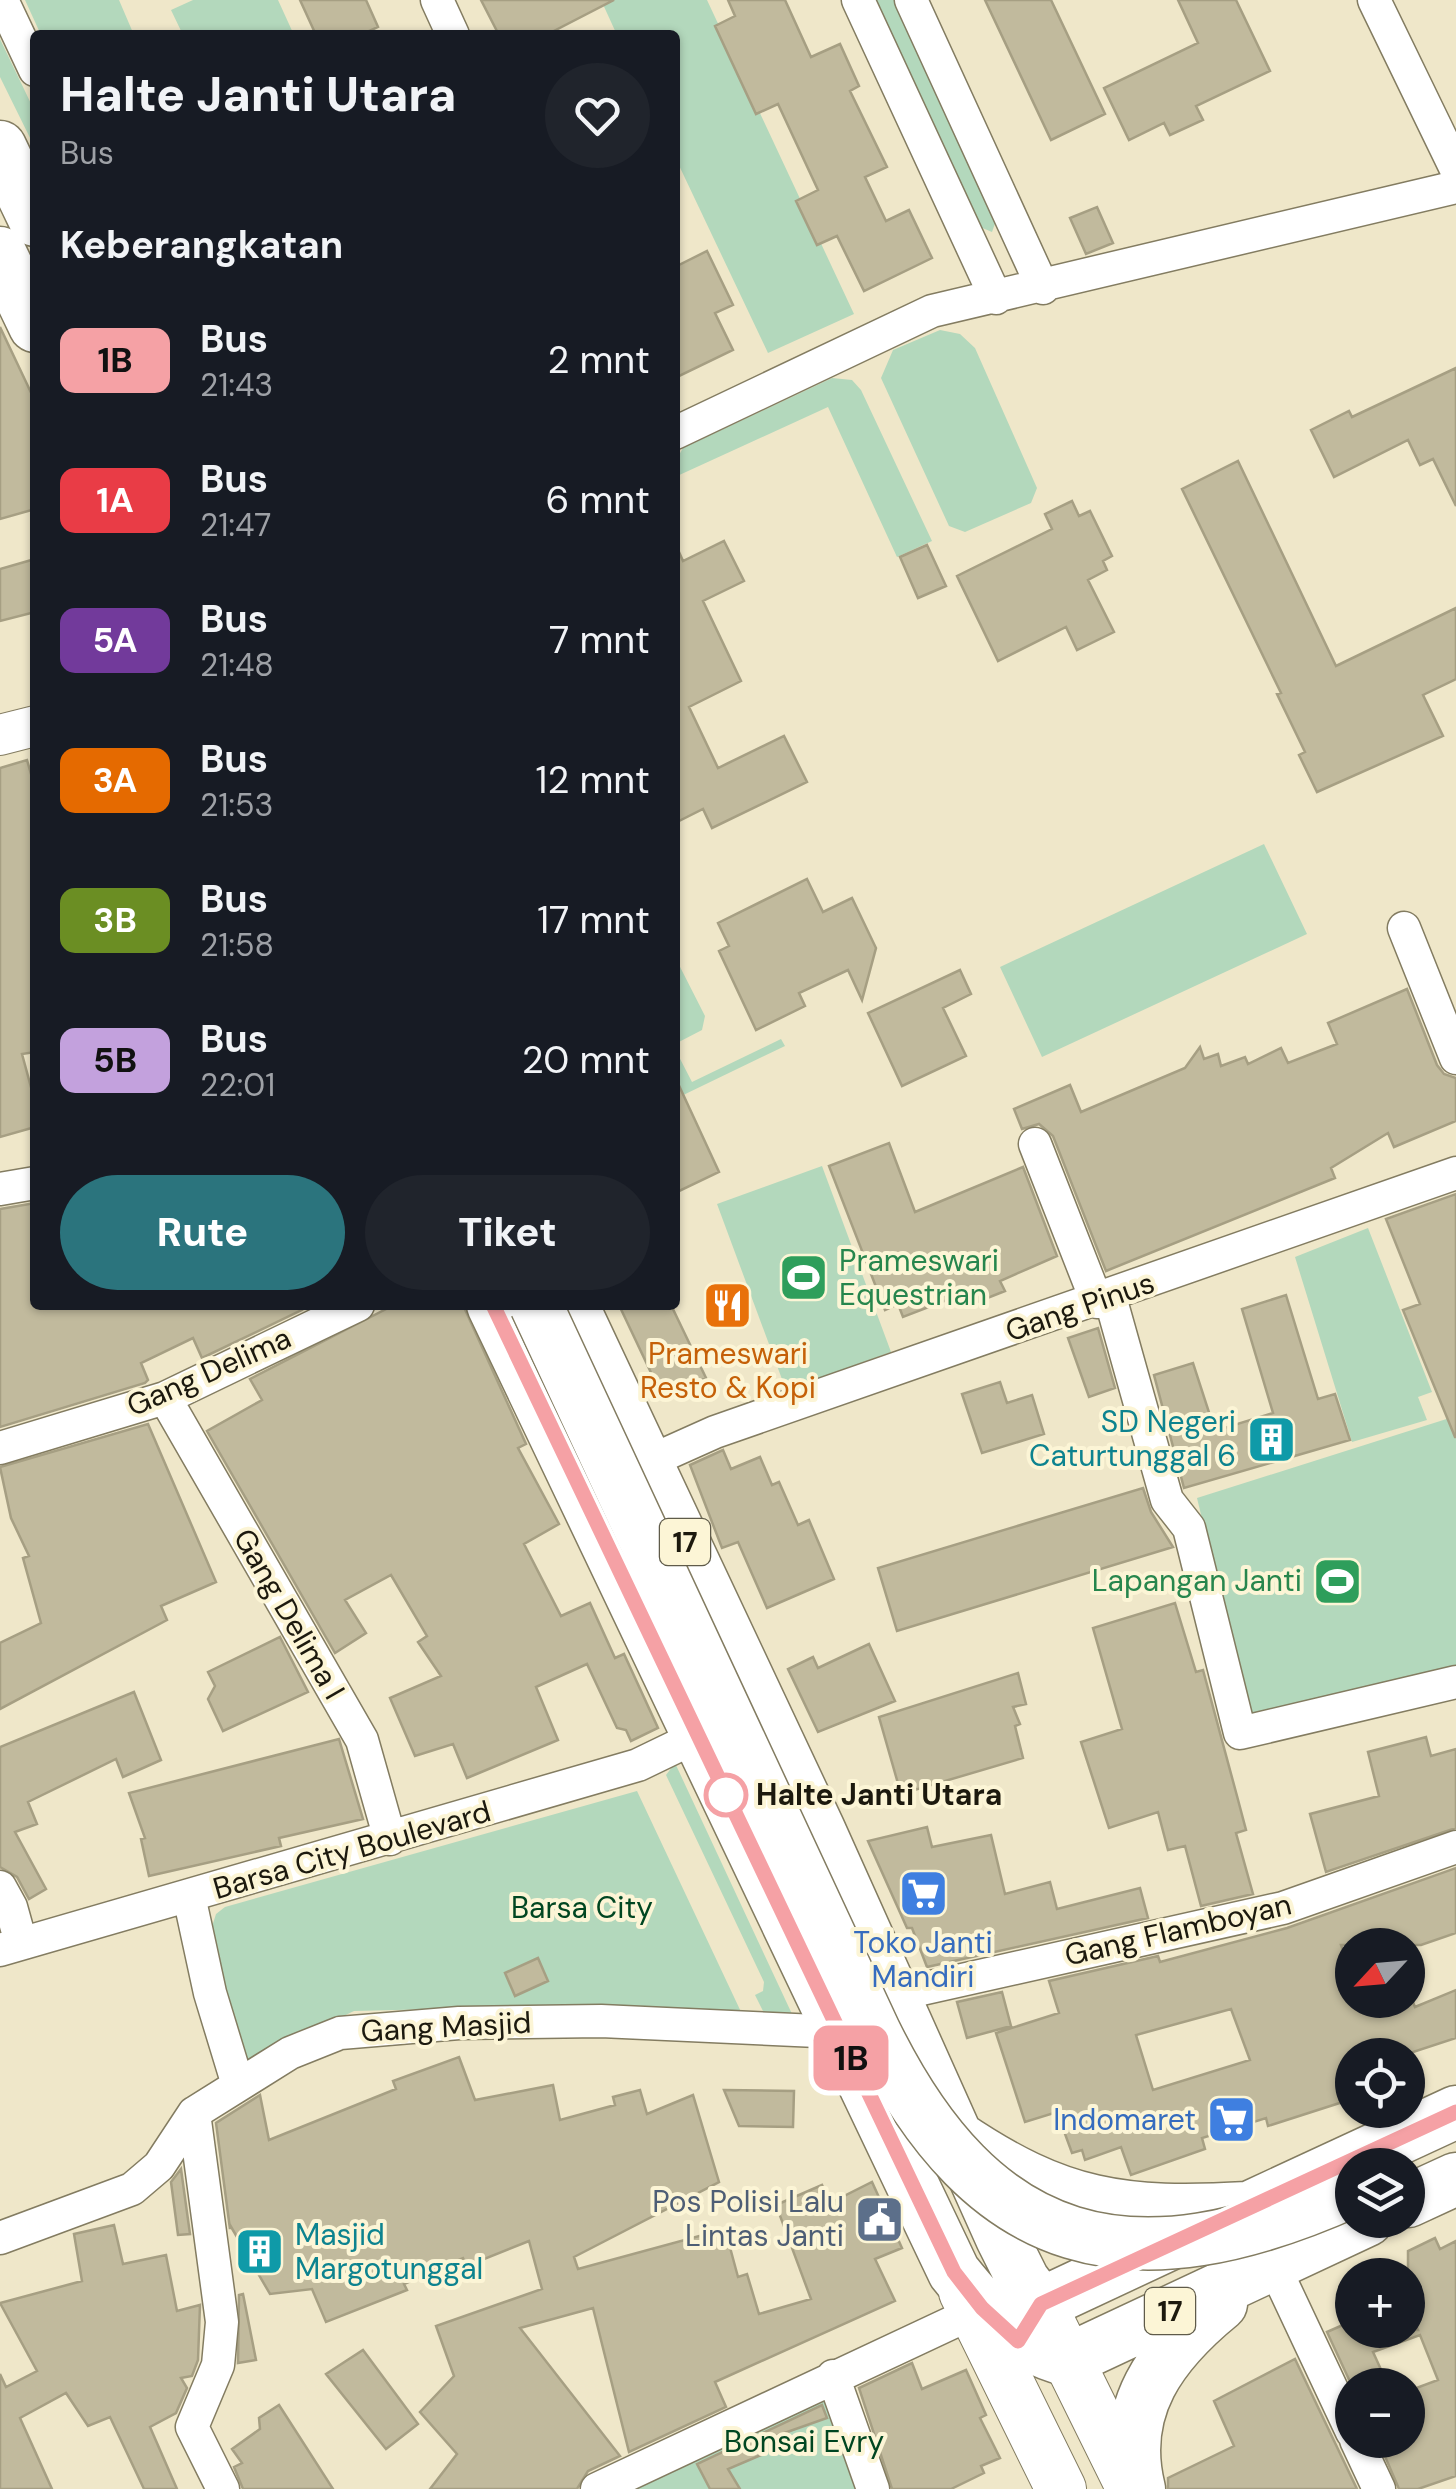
<!DOCTYPE html>
<html lang="id">
<meta charset="utf-8">
<style>
body{margin:0;font-family:"DM Sans",sans-serif;background:#20242c;color:#f1f3f6;height:100vh;display:flex;flex-direction:column;font-size:38px;white-space:nowrap}
*{box-sizing:border-box;margin:0}
p{font-size:32px;color:#9ea1a6}
.icon{flex:none;width:55px;height:55px;fill:none;stroke:currentColor;stroke-width:2;stroke-linecap:round;stroke-linejoin:round}
.map{position:relative;flex:1;overflow:hidden}
.side{position:absolute;left:30px;top:30px;width:650px;height:1280px;display:flex;flex-direction:column;background:#171b24;border-radius:10px;box-shadow:0 2px 8px #0004}
.side>*{flex:none}
.badge{padding:0 20px;border-radius:15px;font-size:35px;line-height:65px}
.needle{width:65px;rotate:244deg}
.buttons{position:absolute;left:1335px;top:1928px;display:grid;gap:20px}
.buttons a{display:grid;place-items:center;width:90px;height:90px;border-radius:50%;background:#171b24;box-shadow:0 2px 8px #0004;font-size:50px}
.map>.badge{position:absolute;translate:-50% -50%;box-shadow:0 0 0 5px #fff}
h2{padding:0 30px;font-size:38px;line-height:90px}
.round{display:grid;place-items:center;flex:none;width:105px;height:105px;border-radius:52px;background:#20242c}
.summary{display:flex;align-items:center;justify-content:space-between;height:170px;padding:0 30px}
h1{font-size:48px;font-weight:800;line-height:75px}
.action{display:flex;gap:20px;margin-top:auto;padding:20px 30px}
.action a{flex:1;height:115px;border-radius:60px;background:#2b747d;color:#fff;font-size:40px;font-weight:800;line-height:115px;text-align:center}
.action a+a{background:#20242c;color:#f1f3f6}
ul{padding:0;list-style:none}
li{display:flex;align-items:center;gap:30px;height:140px;padding:0 30px}
li div{flex:1}
li b{display:block;font-size:38px}
li em{font-style:normal}
li .badge{min-width:110px;font-weight:700;text-align:center}
.map>svg:first-child{display:block}
.green{fill:#b3d8bc}
.building{fill:#c1ba9d;stroke:#a69f83;stroke-width:2.5;fill-rule:evenodd}
.lines{fill:none;stroke-linecap:round;stroke-linejoin:round}
.minor-casing{stroke:#837c61;stroke-width:35}
.tertiary-casing{stroke:#837c61;stroke-width:42}
.primary-casing{stroke:#837c61;stroke-width:52}
.trunk-casing{stroke:#837c61;stroke-width:55}
.minor{stroke:#fff;stroke-width:32}
.tertiary{stroke:#fff;stroke-width:40}
.primary{stroke:#fff;stroke-width:50}
.trunk{stroke:#fff;stroke-width:52}
.trunk-bridge-casing{stroke:#837c61;stroke-width:55;stroke-linecap:butt}
.trunk-bridge{stroke:#fff;stroke-width:52}
.line-casing{stroke:#fff;stroke-width:22}
.line{stroke:#f5a1a5;stroke-width:15}
.stop-dot{fill:#fff;stroke:#f5a1a5;stroke-width:5}
.labels{text-anchor:middle;stroke-width:8;stroke-linejoin:round;paint-order:stroke}
.shield{fill:#fcf5d6;stroke:#5f5b4a;stroke-width:2.5}
.shield-label{font-size:28px;font-weight:bold;fill:#1c190e}
.leisure-label{font-size:30px;fill:#27864d;stroke:#fcf5d6;text-anchor:start}
.street-label{font-size:30px;fill:#1c190e;stroke:#fcf5d6}
.food-label{font-size:30px;fill:#c56008;stroke:#fcf5d6}
.culture-label{font-size:30px;fill:#0d838f;stroke:#fcf5d6;text-anchor:end}
.stop-label{font-size:30px;font-weight:bold;fill:#1c190e;stroke:#fcf5d6;text-anchor:start}
.park-label{font-size:30px;fill:#004621;stroke:#fcf5d6}
.shop-label{font-size:30px;fill:#366cbe;stroke:#fcf5d6}
.service-label{font-size:30px;fill:#4e5e75;stroke:#fcf5d6;text-anchor:end}
</style>
<div class="map">
<svg width="1456" height="2489" viewBox="0 0 1456 2489">
<rect width="100%" height="100%" fill="#efe7c9"/>
<!-- green -->
<path class="green" d="M25,0H119L134,35H41Z
M193,0H278L294,35H183L171,10Z
M601,0H707L854,314L768,353L675,157V35H617Z
M874,0H895L997,218L992,232L980,227Z
M0,39L35,112V148L0,77Z
M940,330L960,334L975,348L1037,488L1031,503L965,532L949,526L881,378L893,350Z
M832,378L852,380L861,390L932,541L897,557L828,407L675,477V462L683,448Z
M1264,844L1307,934L1042,1057L1000,967Z
M675,957L705,1016L702,1030L675,1044Z
M781,1039L785,1046L675,1099V1049L692,1082Z
M822,1166L891,1352L786,1390L717,1204Z
M1368,1228L1432,1392L1418,1397L1427,1420L1352,1442L1295,1257Z
M1456,1416V1665L1249,1714L1197,1498Z
M675,1763L792,2014L764,2013L755,1995L763,1991L764,1982L666,1775Z
M637,1791L742,2014L601,2005L354,2011L245,2063L209,1936L216,1914L225,1907Z
M832,2379L867,2489H593Z"/>
<!-- building -->
<path class="building" d="M300,0H366L378,27L361,35H316Z
M481,0H614L546,35H499Z
M728,0H785L811,57L840,44L859,86L850,91L887,167L865,177L886,221L909,210L932,258L864,291L837,236L817,245L796,201L818,190L778,104L756,114L715,26L735,16Z
M985,0H1051L1105,114L1051,140Z
M1178,0H1236L1270,71L1196,106L1203,120L1170,135L1164,123L1129,140L1104,88L1198,43Z
M1097,207L1113,243L1086,254L1070,218Z
M707,251L733,305L715,313L733,350L675,378V267Z
M0,327L35,401V509L0,519Z
M1456,368V506L1433,459L1420,465L1408,440L1334,477L1311,430L1349,411L1352,417Z
M1238,461L1336,666L1456,608V679L1423,695L1443,736L1317,792L1299,755L1305,752L1277,694L1281,693L1182,489Z
M1072,501L1079,516L1090,511L1112,556L1103,561L1107,570L1088,580L1114,632L1077,650L1066,627L998,661L957,576L1052,529L1045,514Z
M724,541L744,581L703,601L741,681L689,707L718,768L784,736L807,782L712,828L703,809L675,823V543L683,561Z
M927,545L946,586L918,598L900,557Z
M35,559V612L0,621V569Z
M27,760L35,788V1052L22,1054L35,1102V1127L0,1137V768Z
M807,879L823,912L852,898L876,948L862,1000L848,970L799,993L805,1006L756,1030L719,951L729,946L718,923Z
M960,970L971,994L943,1008L966,1056L902,1086L868,1013Z
M1407,989L1437,1065L1444,1074L1456,1078V1121L1394,1147L1388,1133L1331,1168L1335,1178L1106,1271L1053,1136L1039,1124L1022,1129L1014,1109L1070,1085L1081,1112L1185,1068L1200,1047L1204,1059L1218,1054L1221,1066L1245,1057L1248,1064L1281,1048L1288,1063L1337,1044L1328,1023Z
M675,1077L719,1172L675,1193Z
M889,1143L915,1212L1023,1167L1057,1256L1000,1281L1005,1291L970,1305L965,1293L903,1317L898,1304L885,1310L829,1166Z
M1456,1194V1437H1455L1403,1310L1420,1304L1386,1219Z
M35,1203V1305H300L302,1310L202,1358L193,1338L141,1363L148,1380L145,1383L0,1427V1209Z
M1286,1295L1318,1399L1335,1394L1350,1440L1184,1488L1154,1375L1193,1363L1215,1431L1273,1413L1242,1309Z
M394,1305H463L526,1444L518,1448L559,1524L524,1544L561,1616L590,1603L615,1658L624,1654L658,1728L631,1741L626,1730L617,1728L587,1664L536,1687L558,1740L467,1778L453,1744L415,1756L390,1698L441,1676L418,1642L427,1636L391,1575L345,1600L366,1633L335,1653L207,1431L262,1400L250,1379Z
M619,1305H671L706,1378L663,1398Z
M1098,1328L1115,1388L1089,1397L1068,1338Z
M1000,1382L1007,1403L1032,1395L1044,1434L982,1453L962,1394Z
M148,1424L216,1582L161,1606L167,1620L0,1709V1643L41,1623L23,1558L29,1556L11,1518L0,1467Z
M723,1450L731,1469L760,1457L772,1485L779,1482L798,1525L809,1520L834,1579L767,1608L738,1542L722,1548L690,1465Z
M1143,1488L1151,1512L1173,1547L897,1631L878,1568Z
M1175,1603L1196,1672L1203,1670L1237,1796L1246,1830L1236,1833L1253,1894L1201,1906L1185,1846L1168,1850L1158,1812L1109,1828L1081,1742L1122,1729L1093,1628Z
M280,1637L308,1692L223,1731L208,1699L215,1686L208,1672Z
M869,1644L895,1701L818,1732L788,1669L813,1657L818,1668Z
M1018,1673L1026,1704L1013,1707L1020,1724L1015,1726L1023,1758L901,1794L879,1717Z
M134,1692L161,1760L123,1777L116,1759L28,1802L37,1824L15,1832L46,1889L29,1899L17,1877L0,1867V1747Z
M1426,1737L1431,1756L1456,1749V1828L1326,1872L1310,1814L1379,1796L1368,1752Z
M339,1739L363,1819L279,1838L281,1846L149,1876L141,1839L145,1838L129,1793Z
M927,1827L932,1847L991,1835L1005,1894L1050,1882L1057,1909L1140,1888L1148,1918L927,1967L912,1928H907L868,1841Z
M1456,1868V1933L1421,1945H1341L1352,1976V2000H1412L1415,2007L1456,1990V2038L1404,2055H1352V2099L1268,2126L1266,2118L1202,2138L1205,2149L1131,2175L1121,2147L1085,2160L1082,2150L1072,2153L1057,2112L1025,2122L996,2033L1059,2013L1049,1981L1158,1956L1160,1962L1287,1928ZM1231,2009L1250,2060L1153,2090L1136,2035Z
M538,1958L548,1981L515,1996L505,1973Z
M1002,1992L1011,2026L967,2038L957,2002Z
M459,2057L475,2100L553,2085L560,2120L615,2105L613,2097L640,2090L647,2114L693,2095L719,2182L574,2257L578,2269L725,2229L738,2277L747,2274L759,2314L811,2299L776,2205L822,2185L830,2203L872,2182L902,2248L875,2259L895,2301L715,2382L726,2407L629,2452L593,2308L520,2328L620,2456L588,2471L577,2489H430L457,2454L420,2412L454,2376L436,2326L542,2289L529,2241L467,2266L463,2258L404,2284L407,2290L326,2322L312,2289L270,2294L230,2225V2229L216,2123L260,2095L269,2140L396,2089L393,2081Z
M724,2090L794,2091L793,2127L739,2126Z
M181,2169L190,2234L178,2235L171,2182Z
M114,2225L123,2264L166,2255L177,2311L200,2305L198,2360L192,2376L181,2378L187,2388L176,2413L150,2427L177,2489H144L110,2417L88,2426L66,2393L20,2418L52,2489H0V2374L6,2387L37,2371L0,2303L82,2281L74,2234Z
M1435,2238L1440,2249L1456,2241V2476L1418,2489H1399L1378,2440H1408V2391L1438,2380L1420,2335L1373,2352L1388,2385L1352,2386L1327,2332L1352,2321V2330H1418L1408,2305V2251Z
M243,2294L256,2360L238,2363L239,2295Z
M363,2350L418,2424L386,2449L326,2374Z
M1295,2359L1357,2489H1168V2478L1234,2446L1214,2401Z
M912,2363L922,2389L966,2370L986,2415L980,2418L1000,2458L981,2466L984,2473L951,2489H892L859,2388Z
M279,2405L333,2489H243L234,2467L242,2463L232,2449L260,2429L259,2418Z
M822,2405L827,2418L756,2443L761,2455L728,2469L740,2489H710L697,2464Z"/>
<g class="lines">
<defs>
<path id="minor" d="M2,0L35,70
M437,0L453,35
M858,0L996,298
M911,0L1043,288
M1374,0L1456,169
M675,433L932,311L1456,187
M1404,928L1456,1058
M1035,1144L1097,1302
M0,1189L35,1183
M1110,1297L1167,1500L1189,1528L1240,1733L1456,1682
M165,1398L362,1740L390,1839
M0,1448L165,1398L358,1305
M648,1462L715,1432L1456,1173
M0,1887L11,1907L21,1943
M189,1896L210,1993L238,2085
M0,1950L638,1765L698,1736
M895,1995L1283,1908L1456,1847
M194,2113L222,2322L218,2365L192,2427L223,2489
M0,2238L132,2189L159,2166L194,2113L290,2053L340,2033L459,2023L601,2021L839,2032
M1272,2262L1352,2432
M833,2376L873,2489
M1356,2440L1379,2489
M597,2489L983,2308"/>
<path id="tertiary" d="M0,735L35,726"/>
<path id="primary" d="M964,2292L1061,2489
M1050,2323L1132,2489"/>
<path id="trunk" d="M0,147L35,220
M0,253L35,326
M493,1305L954,2272C987,2313 1015,2347 1068,2360L1367,2220
M572,1305L819,1830L1002,2238L1023,2280L1041,2304
M954,2135C1060,2207 1123,2215 1248,2208
M1408,2201L1456,2179
M1253,2206L1456,2112
M1021,2333L1041,2304L1182,2238
M1139,2489C1119,2409 1161,2353 1221,2304"/>
</defs>
<!-- minor casing -->
<use href="#minor" class="minor-casing"/>
<!-- tertiary casing -->
<use href="#tertiary" class="tertiary-casing"/>
<!-- primary casing -->
<use href="#primary" class="primary-casing"/>
<!-- trunk casing -->
<use href="#trunk" class="trunk-casing"/>
<!-- minor -->
<use href="#minor" class="minor"/>
<!-- tertiary -->
<use href="#tertiary" class="tertiary"/>
<!-- primary -->
<use href="#primary" class="primary"/>
<!-- trunk -->
<use href="#trunk" class="trunk"/>
<defs>
<path id="trunk-bridge" d="M536,1305L874,2031C984,2256 1132,2290 1352,2191"/>
</defs>
<!-- trunk-bridge casing -->
<use href="#trunk-bridge" class="trunk-bridge-casing"/>
<!-- trunk-bridge -->
<use href="#trunk-bridge" class="trunk-bridge"/>
</g>
<g class="lines">
<defs>
<path id="line" d="M493,1305L954,2272L982,2308L1018,2341L1041,2304L1456,2112"/>
</defs>
<!-- line casing -->
<use href="#line" class="line-casing"/>
<!-- line -->
<use href="#line" class="line"/>
</g>
<!-- icons -->
<defs>
<symbol id="stadium-square" viewBox="-11 -11 22 22"><rect x="-9" y="-9" width="18" height="18" rx="4" fill="#2e9e5b" stroke="#fcf5d6"/><path d="M0-5a6.5 5 0 1 0 0 10a6.5 5 0 1 0 0-10ZM-3.5-1.8h7v3.6h-7Z" fill="#fff"/></symbol>
<symbol id="restaurant-square" viewBox="-11 -11 22 22"><rect x="-9" y="-9" width="18" height="18" rx="4" fill="#e8710a" stroke="#fcf5d6"/><path d="M-5-6h1v4h1v-4h1v4h1v-4h1v5L-1.5 .5V6h-2V.5L-5-1ZM5-6V6H3V1.5H1.5Q1.5-4 5-6Z" fill="#fff"/></symbol>
<symbol id="building-square" viewBox="-11 -11 22 22"><rect x="-9" y="-9" width="18" height="18" rx="4" fill="#0f9aa8" stroke="#fcf5d6"/><path d="M-4-6H4V6H1V3H-1V6H-4ZM-2.5-4.3h1.7v1.8h-1.7ZM.8-4.3h1.7v1.8H.8ZM-2.5-1h1.7V.8h-1.7ZM.8-1h1.7V.8H.8Z" fill="#fff"/></symbol>
<symbol id="supermarket-square" viewBox="-11 -11 22 22"><rect x="-9" y="-9" width="18" height="18" rx="4" fill="#3f7fe0" stroke="#fcf5d6"/><path d="M-6-5.5h2.5l.6 2H6L4.5 2H-2.5L-4.4-4H-6ZM-1.5 3.2a1.3 1.3 0 1 0 .1 0ZM3 3.2a1.3 1.3 0 1 0 .1 0Z" fill="#fff"/></symbol>
<symbol id="civic-square" viewBox="-11 -11 22 22"><rect x="-9" y="-9" width="18" height="18" rx="4" fill="#5c6f8a" stroke="#fcf5d6"/><path d="M-.6-6.5H3V-4.5H.6V-3L4-1V1h2V6H-6V1h2V-1L-.6-3ZM-1.2 2.5V6h2.4V2.5Z" fill="#fff"/></symbol>
</defs>
<g fill-rule="evenodd">
<use href="#stadium-square" x="776" y="1250" width="55" height="55"/>
<use href="#restaurant-square" x="700" y="1278" width="55" height="55"/>
<use href="#building-square" x="1244" y="1412" width="55" height="55"/>
<use href="#stadium-square" x="1310" y="1554" width="55" height="55"/>
<use href="#supermarket-square" x="896" y="1866" width="55" height="55"/>
<use href="#supermarket-square" x="1204" y="2092" width="55" height="55"/>
<use href="#civic-square" x="852" y="2192" width="55" height="55"/>
<use href="#building-square" x="232" y="2224" width="55" height="55"/>
</g>
<!-- markers -->
<circle class="stop-dot" cx="726" cy="1795" r="20"/>
<g class="labels">
<!-- shield labels -->
<g class="shield">
<rect x="660" y="1519" width="50" height="46" rx="8"/>
<rect x="1145" y="2288" width="50" height="46" rx="8"/>
</g>
<g class="shield-label">
<text x="685" y="1552">17</text>
<text x="1170" y="2321">17</text>
</g>
<!-- leisure labels -->
<g class="leisure-label">
<text x="839" y="1271">Prameswari<tspan x="839" dy="34">Equestrian</tspan></text>
<text x="1302" y="1591" text-anchor="end">Lapangan Janti</text>
</g>
<!-- street labels -->
<g class="street-label">
<text transform="translate(1080 1307) rotate(-19)" y="10">Gang Pinus</text>
<text transform="translate(209 1372) rotate(-24)" y="10">Gang Delima</text>
<text transform="translate(289 1614) rotate(60)" y="10">Gang Delima I</text>
<text transform="translate(352 1850) rotate(-16)" y="10">Barsa City Boulevard</text>
<text transform="translate(1178 1930) rotate(-13)" y="10">Gang Flamboyan</text>
<text transform="translate(446 2027) rotate(-3)" y="10">Gang Masjid</text>
</g>
<!-- food labels -->
<g class="food-label">
<text x="728" y="1364">Prameswari<tspan x="728" dy="34">Resto &amp; Kopi</tspan></text>
</g>
<!-- culture labels -->
<g class="culture-label">
<text x="1236" y="1432">SD Negeri<tspan x="1236" dy="34">Caturtunggal 6</tspan></text>
<text x="295" y="2245" text-anchor="start">Masjid<tspan x="295" dy="34">Margotunggal</tspan></text>
</g>
<!-- stop labels -->
<g class="stop-label">
<text x="756" y="1805">Halte Janti Utara</text>
</g>
<!-- park labels -->
<g class="park-label">
<text x="582" y="1918">Barsa City</text>
<text x="804" y="2452">Bonsai Evry</text>
</g>
<!-- shop labels -->
<g class="shop-label">
<text x="923" y="1953">Toko Janti<tspan x="923" dy="34">Mandiri</tspan></text>
<text x="1196" y="2130" text-anchor="end">Indomaret</text>
</g>
<!-- service labels -->
<g class="service-label">
<text x="844" y="2212">Pos Polisi Lalu<tspan x="844" dy="34">Lintas Janti</tspan></text>
</g>
</g>
</svg>
<div class="buttons">
<a><svg class="needle" viewBox="-14 -14 28 28"><path d="M0-13l5 13h-10z" fill="#e53935"/><path d="M0 13l5-13h-10z" fill="#9ea1a6"/></svg></a>
<a><svg class="icon" aria-label="locate" viewBox="0 0 24 24"><circle cx="12" cy="12" r="6"/><path d="M12 2v4M12 18v4M2 12h4M18 12h4"/></svg></a>
<a><svg class="icon" aria-label="layers" viewBox="0 0 24 24"><path d="M12 4l9 5-9 5-9-5zM3 14l9 5 9-5"/></svg></a>
<a>+</a>
<a>−</a>
</div>
<b class="badge" style="left:851px;top:2058px;background:#f5a1a5;color:#111">1B</b>
<section class="side">
<div class="summary"><div><h1>Halte Janti Utara</h1><p>Bus</p></div><a class="round"><svg class="icon" aria-label="heart" viewBox="0 0 24 24"><path d="M12 20l-8-8c-3-5 5-10 8-4 3-6 11-1 8 4z"/></svg></a></div>
<h2>Keberangkatan</h2>
<ul>
<li><span class="badge" style="background:#f5a1a5;color:#111">1B</span><div><b>Bus</b><p>21:43</p></div><em>2 mnt</em></li>
<li><span class="badge" style="background:#e93c46;color:#fff">1A</span><div><b>Bus</b><p>21:47</p></div><em>6 mnt</em></li>
<li><span class="badge" style="background:#723a9b;color:#fff">5A</span><div><b>Bus</b><p>21:48</p></div><em>7 mnt</em></li>
<li><span class="badge" style="background:#e56a00;color:#fff">3A</span><div><b>Bus</b><p>21:53</p></div><em>12 mnt</em></li>
<li><span class="badge" style="background:#6b8e23;color:#fff">3B</span><div><b>Bus</b><p>21:58</p></div><em>17 mnt</em></li>
<li><span class="badge" style="background:#c3a1dd;color:#111">5B</span><div><b>Bus</b><p>22:01</p></div><em>20 mnt</em></li>
</ul>
<div class="action"><a>Rute</a><a>Tiket</a></div>
</section>
</div>
